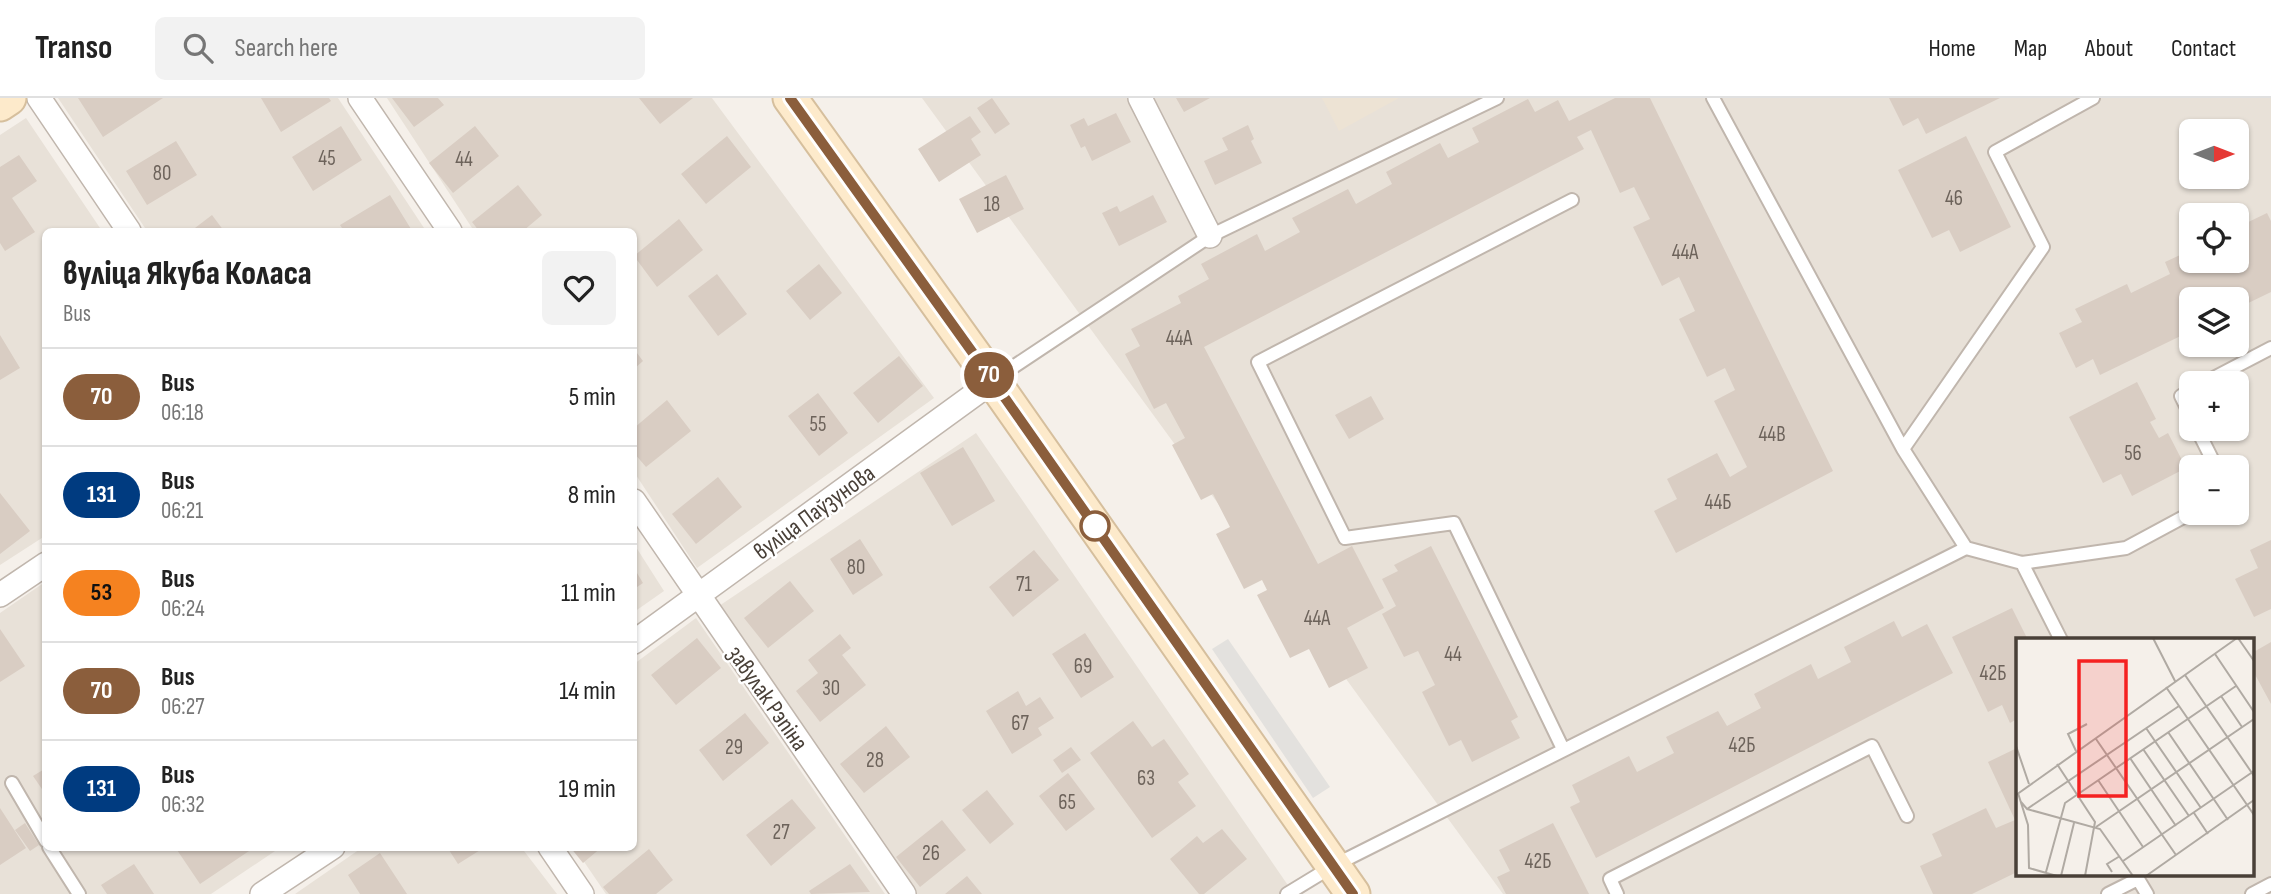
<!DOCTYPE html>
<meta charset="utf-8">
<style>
body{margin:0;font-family:"Sofia Sans Condensed",sans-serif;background:#f2f2f2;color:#222;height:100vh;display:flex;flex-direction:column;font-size:26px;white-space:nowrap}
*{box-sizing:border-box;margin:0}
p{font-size:23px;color:#767676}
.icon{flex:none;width:38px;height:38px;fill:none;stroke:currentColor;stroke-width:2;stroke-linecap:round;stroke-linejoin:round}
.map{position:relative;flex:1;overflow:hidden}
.panel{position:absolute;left:42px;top:130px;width:595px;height:623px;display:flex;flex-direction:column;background:#fff;border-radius:10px;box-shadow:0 2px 5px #0004}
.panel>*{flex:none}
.badge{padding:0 14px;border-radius:23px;font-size:24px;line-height:46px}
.needle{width:46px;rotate:90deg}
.fabs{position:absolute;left:2179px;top:21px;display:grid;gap:14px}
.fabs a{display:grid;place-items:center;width:70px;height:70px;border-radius:10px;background:#fff;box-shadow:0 2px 5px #0004;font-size:35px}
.map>.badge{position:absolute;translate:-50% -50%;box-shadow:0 0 0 4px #fff}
.round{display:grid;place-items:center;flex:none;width:74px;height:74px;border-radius:10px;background:#f2f2f2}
.overview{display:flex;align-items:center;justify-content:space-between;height:119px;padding:0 21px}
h1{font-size:33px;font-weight:800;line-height:52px}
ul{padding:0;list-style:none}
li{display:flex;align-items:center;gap:21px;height:98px;padding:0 21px;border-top:2px solid #e0e0e0}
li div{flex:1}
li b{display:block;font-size:26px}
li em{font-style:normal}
li .badge{min-width:77px;font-weight:700;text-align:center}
header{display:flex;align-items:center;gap:42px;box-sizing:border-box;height:98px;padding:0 35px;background:#fff;border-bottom:2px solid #e0e0e0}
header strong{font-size:33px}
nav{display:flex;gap:38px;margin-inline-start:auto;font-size:24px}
.search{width:490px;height:63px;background:#f2f2f2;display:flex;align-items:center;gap:18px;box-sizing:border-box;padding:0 24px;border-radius:10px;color:#767676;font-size:26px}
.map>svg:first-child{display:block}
.residential{fill:#e8e1d8;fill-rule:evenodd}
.education{fill:#ede3d4}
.parking{fill:#e3e1de}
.building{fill:#d9cdc3}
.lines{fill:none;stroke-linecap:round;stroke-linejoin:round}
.service-casing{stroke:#c0b6ad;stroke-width:16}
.minor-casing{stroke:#c0b6ad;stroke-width:26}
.secondary-casing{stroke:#d6bf9d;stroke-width:37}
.service{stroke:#fff;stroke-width:12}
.minor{stroke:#fff;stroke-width:23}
.secondary{stroke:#fdeacb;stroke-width:33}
.line-casing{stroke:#fff;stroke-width:16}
.line{stroke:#8b5e3c;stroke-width:10}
.stop-dot{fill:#fff;stroke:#8b5e3c;stroke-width:3.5}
.labels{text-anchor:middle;stroke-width:5;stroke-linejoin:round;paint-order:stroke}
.number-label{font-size:21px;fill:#6d635b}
.street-label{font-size:24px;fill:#494038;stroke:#fff}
.inset-road{fill:none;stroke:#b0aaa3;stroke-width:2}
.view{fill:#f52121;fill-opacity:0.15;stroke:#f52121;stroke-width:3.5}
.inset-edge{fill:none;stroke:#494038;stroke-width:3.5}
</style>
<header>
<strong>Transo</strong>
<div class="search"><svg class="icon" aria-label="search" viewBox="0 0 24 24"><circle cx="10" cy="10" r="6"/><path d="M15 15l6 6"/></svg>Search here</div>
<nav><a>Home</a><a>Map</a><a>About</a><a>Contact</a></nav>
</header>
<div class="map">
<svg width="2271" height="796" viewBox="0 0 2271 796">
<rect width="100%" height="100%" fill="#f5f0ea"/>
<!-- residential -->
<path class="residential" d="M58,0H338L426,133H147Z
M387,0H712L934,300L697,470L634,374V133H474Z
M922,0H2271V796H1503ZM2191,33H2236V79H2191ZM2191,117H2236V163H2191ZM2191,201H2236V247H2191ZM2191,285H2236V331H2191ZM2191,369H2236V415H2191ZM2017,542H2252V777H2017Z
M26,20L102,133H46L45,438L0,467V37Z
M976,335L1294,796H916L719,508Z
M634,446L664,493L634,514Z
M45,484L46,749H281L211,796H0V515Z
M696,520L885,796H606L574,749H634V566Z
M363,749H521L557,796H295Z"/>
<!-- education -->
<path class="education" d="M1322,0H1399L1339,33Z"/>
<!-- parking -->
<path class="parking" d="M1228,541L1330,689L1313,700L1212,551Z"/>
<!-- building -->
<path class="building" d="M78,0H163L103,39Z
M261,0H329L331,3L281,34Z
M392,0H438L444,7L414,29Z
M639,0H693L660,26Z
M992,0L1010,26L995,36L977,10Z
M1176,0H1210L1184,14Z
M1615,0H1650L1833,373L1676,455L1654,413L1677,401L1667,381L1717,355L1730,379L1747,369L1714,303L1735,292L1725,270L1707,279L1679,221L1695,213L1679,179L1662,188L1633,129L1650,121L1634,89L1620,95L1591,32L1577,39L1584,51L1204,249L1318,466L1352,448L1384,510L1347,530L1368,570L1329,590L1309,551L1290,560L1257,497L1267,492L1262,482L1244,491L1216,436L1230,429L1213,396L1201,402L1172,347L1185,340L1166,305L1154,311L1125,256L1140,248L1131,231L1181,205L1178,198L1209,181L1201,166L1257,136L1265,153L1300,134L1292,120L1348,91L1356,106L1392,86L1386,74L1440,45L1448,60L1479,44L1472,30L1528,1L1535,14L1558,2L1569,23Z
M1889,0H2000L1926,36L1918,20L1903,28Z
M1116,15L1131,44L1092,63L1085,48L1081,50L1070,27L1084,20L1088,28Z
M970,18L981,34L971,41L981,57L939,84L918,51Z
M1248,27L1254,41L1251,43L1262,65L1215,87L1204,63L1228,52L1222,40Z
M341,28L362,62L313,93L292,59Z
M475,28L499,58L453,95L429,65Z
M727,38L751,69L706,106L681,76Z
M1966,38L2011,129L1960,154L1949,132L1932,140L1898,72Z
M176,43L197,77L147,107L126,73Z
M19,57L37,83L12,100L35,134L5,153L0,145V69Z
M1006,77L1024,111L977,135L959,101Z
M518,87L542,117L523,133H479L472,124Z
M390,97L411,131L408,133H344L340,127Z
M1153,97L1167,124L1119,148L1102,115L1117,108L1120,114Z
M2267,115L2271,123V194L2236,211V201H2191V233L2100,277L2093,261L2076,270L2059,235L2082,224L2075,211L2127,186L2131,195L2170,176L2165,164L2191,152V163H2236V130Z
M212,117L224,133H191Z
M679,121L703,152L657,189L634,158Z
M819,166L842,195L810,222L786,193Z
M717,176L747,216L718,238L688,198Z
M0,237L20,270L0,282Z
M634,251L643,263L634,271Z
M899,258L923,288L878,325L853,295Z
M2137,284L2156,321L2150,324L2159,340L2168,335L2186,370L2132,398L2121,376L2103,385L2069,319Z
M818,295L848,335L819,358L788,318Z
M1371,298L1384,321L1349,341L1335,317Z
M667,302L691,333L646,369L634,355V330Z
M963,349L995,403L952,428L920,375Z
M718,379L742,409L696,446L672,416Z
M0,395L30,433L0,456Z
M860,441L883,477L853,497L830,461Z
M2271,442V511L2254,519L2235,481L2258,470L2250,452Z
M1431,448L1518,619L1511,623L1520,640L1472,664L1461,642L1449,648L1422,594L1435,587L1418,553L1404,559L1382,516L1396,508L1382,481L1398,473L1394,467Z
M1034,452L1059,482L1013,519L989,489Z
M634,470L643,485L634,491Z
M790,483L814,513L768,550L744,520Z
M2012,510L2028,542H2017V621L2010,625L2002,607L1988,614L1952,539Z
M1894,523L1902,539L1927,526L1953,575L1596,760L1570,709L1580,704L1572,687L1629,658L1637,674L1674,655L1666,639L1718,613L1727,628L1761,610L1754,596L1811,566L1818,581L1851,564L1844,549Z
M0,531L25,568L0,584Z
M1085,535L1114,579L1081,600L1052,556Z
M840,536L851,550L842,557L866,587L820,624L796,593L818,575L808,562Z
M697,540L721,570L676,607L651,577Z
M2271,544V606L2252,571V555Z
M1018,593L1026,608L1040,599L1054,620L1038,630L1042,637L1012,656L986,613Z
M745,615L769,645L723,683L699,652Z
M1133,623L1152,649L1164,641L1189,676L1178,684L1196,708L1152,740L1090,655Z
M886,628L910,659L864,695L840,666Z
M1071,649L1081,662L1062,675L1053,662Z
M2017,650V774L1972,796H1933L1920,768L1942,758L1932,736L1986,710L1996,730L2015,722L1988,664Z
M46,670V697L33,678Z
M1068,675L1095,711L1066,733L1039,698Z
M987,692L1014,726L990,746L962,712Z
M792,701L816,730L771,768L746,737Z
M0,710L26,750L0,767Z
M942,722L966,752L920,789L896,759Z
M25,725L39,747L30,753L15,732Z
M1553,725L1589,796H1506L1497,779L1510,773L1499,752Z
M1222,731L1247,761L1204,796H1199L1170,761L1197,738L1203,745Z
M175,749H255L200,786Z
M447,749H485L458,766Z
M570,749H602L583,765Z
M649,751L673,782L656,796H609L603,789Z
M380,755L407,796H360L348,777Z
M134,766L154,796H107L101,787Z
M850,766L870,794L811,796L809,793Z
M967,778L982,796H945Z"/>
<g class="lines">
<defs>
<path id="service" d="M995,281L1210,138L1497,0
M2204,285L2271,250
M2191,292L2181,298L2191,318
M2197,331L2216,369
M1903,351L2043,149L1995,54L2093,0
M1966,450L2022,465L2061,542
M2022,465L2126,450L2191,415
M1563,651L1454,425L1345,440L1258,264L1572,102
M12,685L46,743
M49,749L79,796
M1287,796L1333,768L1966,450L1903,351L1713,0
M1617,796L1610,781L1872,648L1907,718
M2108,796L2138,781L2147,796
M2252,796L2271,786"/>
<path id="minor" d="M39,0L129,133
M360,0L450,133
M1140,0L1210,138
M634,403L904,796
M0,497L46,466
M634,544L993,283
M550,749L582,796
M262,796L333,749"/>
<path id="secondary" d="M790,0L993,283L1353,796
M0,6L9,0"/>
</defs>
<!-- service casing -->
<use href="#service" class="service-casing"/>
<!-- minor casing -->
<use href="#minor" class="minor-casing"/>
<!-- secondary casing -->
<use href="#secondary" class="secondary-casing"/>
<!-- service -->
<use href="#service" class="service"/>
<!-- minor -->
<use href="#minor" class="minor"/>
<!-- secondary -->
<use href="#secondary" class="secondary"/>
</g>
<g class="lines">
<defs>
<path id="line" d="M790,0L993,283L1353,796"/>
</defs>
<!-- line casing -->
<use href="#line" class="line-casing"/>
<!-- line -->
<use href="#line" class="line"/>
</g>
<!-- markers -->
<circle class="stop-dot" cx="1095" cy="428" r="14"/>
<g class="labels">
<!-- number labels -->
<g class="number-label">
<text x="327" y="67">45</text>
<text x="464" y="68">44</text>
<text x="162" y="82">80</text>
<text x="1954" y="107">46</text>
<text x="992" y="113">18</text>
<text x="1685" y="161">44А</text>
<text x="1179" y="247">44А</text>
<text x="818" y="333">55</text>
<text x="1772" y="343">44В</text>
<text x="2133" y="362">56</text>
<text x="1718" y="411">44Б</text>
<text x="856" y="476">80</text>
<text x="1024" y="493">71</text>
<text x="1317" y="527">44А</text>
<text x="1453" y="563">44</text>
<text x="1083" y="575">69</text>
<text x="1993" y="582">42Б</text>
<text x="831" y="597">30</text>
<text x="1020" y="632">67</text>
<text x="1742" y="654">42Б</text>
<text x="734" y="656">29</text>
<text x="875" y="669">28</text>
<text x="1146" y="687">63</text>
<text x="1067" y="711">65</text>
<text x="781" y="741">27</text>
<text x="931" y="762">26</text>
<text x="1538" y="770">42Б</text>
</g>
<!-- street labels -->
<g class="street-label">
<text transform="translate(814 414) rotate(-36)" y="8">вуліца Паўзунова</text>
<text transform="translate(768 600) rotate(55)" y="8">завулак Рэпіна</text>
</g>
</g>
<!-- overview -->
<g transform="translate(2016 540)">
<rect width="238" height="238" fill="#f5f0ea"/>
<path class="inset-road" d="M137,0L159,43M222,0L238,23M199,16L238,74M169,37L238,138M150,49L238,177M205,58L226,89M130,90L185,170M152,94L212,182M80,101L160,217M0,108L13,146M127,111L173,178M60,113L52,96L71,86M114,120L160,188M41,126L79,184L69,238M82,142L127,209M2,155L12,187L13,230L41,238M0,157L221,0M5,164L11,171L163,68M11,171L84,191L117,238M178,175L192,196M80,189L238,81M107,223L238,133M30,234L49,165L220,48M96,234L91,226L104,218M45,238L58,185M130,238L238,162"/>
<path class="view" d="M63,23H110V158H63Z"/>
<rect width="238" height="238" class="inset-edge"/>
</g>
</svg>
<div class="fabs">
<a><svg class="needle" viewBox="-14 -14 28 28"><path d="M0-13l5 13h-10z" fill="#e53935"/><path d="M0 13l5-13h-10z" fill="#767676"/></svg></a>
<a><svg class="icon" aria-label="locate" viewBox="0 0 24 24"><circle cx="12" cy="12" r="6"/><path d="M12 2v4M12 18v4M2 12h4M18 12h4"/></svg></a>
<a><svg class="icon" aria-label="layers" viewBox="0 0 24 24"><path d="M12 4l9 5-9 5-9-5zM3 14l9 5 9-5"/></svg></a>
<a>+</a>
<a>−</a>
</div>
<b class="badge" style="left:989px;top:277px;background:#8b5e3c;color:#fff">70</b>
<section class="panel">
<div class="overview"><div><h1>вуліца Якуба Коласа</h1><p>Bus</p></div><a class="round"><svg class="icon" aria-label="heart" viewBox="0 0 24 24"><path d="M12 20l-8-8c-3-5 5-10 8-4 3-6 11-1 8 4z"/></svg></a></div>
<ul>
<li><span class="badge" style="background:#8b5e3c;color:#fff">70</span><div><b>Bus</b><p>06:18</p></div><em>5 min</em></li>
<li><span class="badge" style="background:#003b80;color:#fff">131</span><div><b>Bus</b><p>06:21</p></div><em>8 min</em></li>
<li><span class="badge" style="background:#f58220;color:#111">53</span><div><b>Bus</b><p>06:24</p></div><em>11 min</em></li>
<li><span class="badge" style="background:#8b5e3c;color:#fff">70</span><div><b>Bus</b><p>06:27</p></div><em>14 min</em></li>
<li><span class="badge" style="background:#003b80;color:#fff">131</span><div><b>Bus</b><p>06:32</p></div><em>19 min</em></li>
</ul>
</section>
</div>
